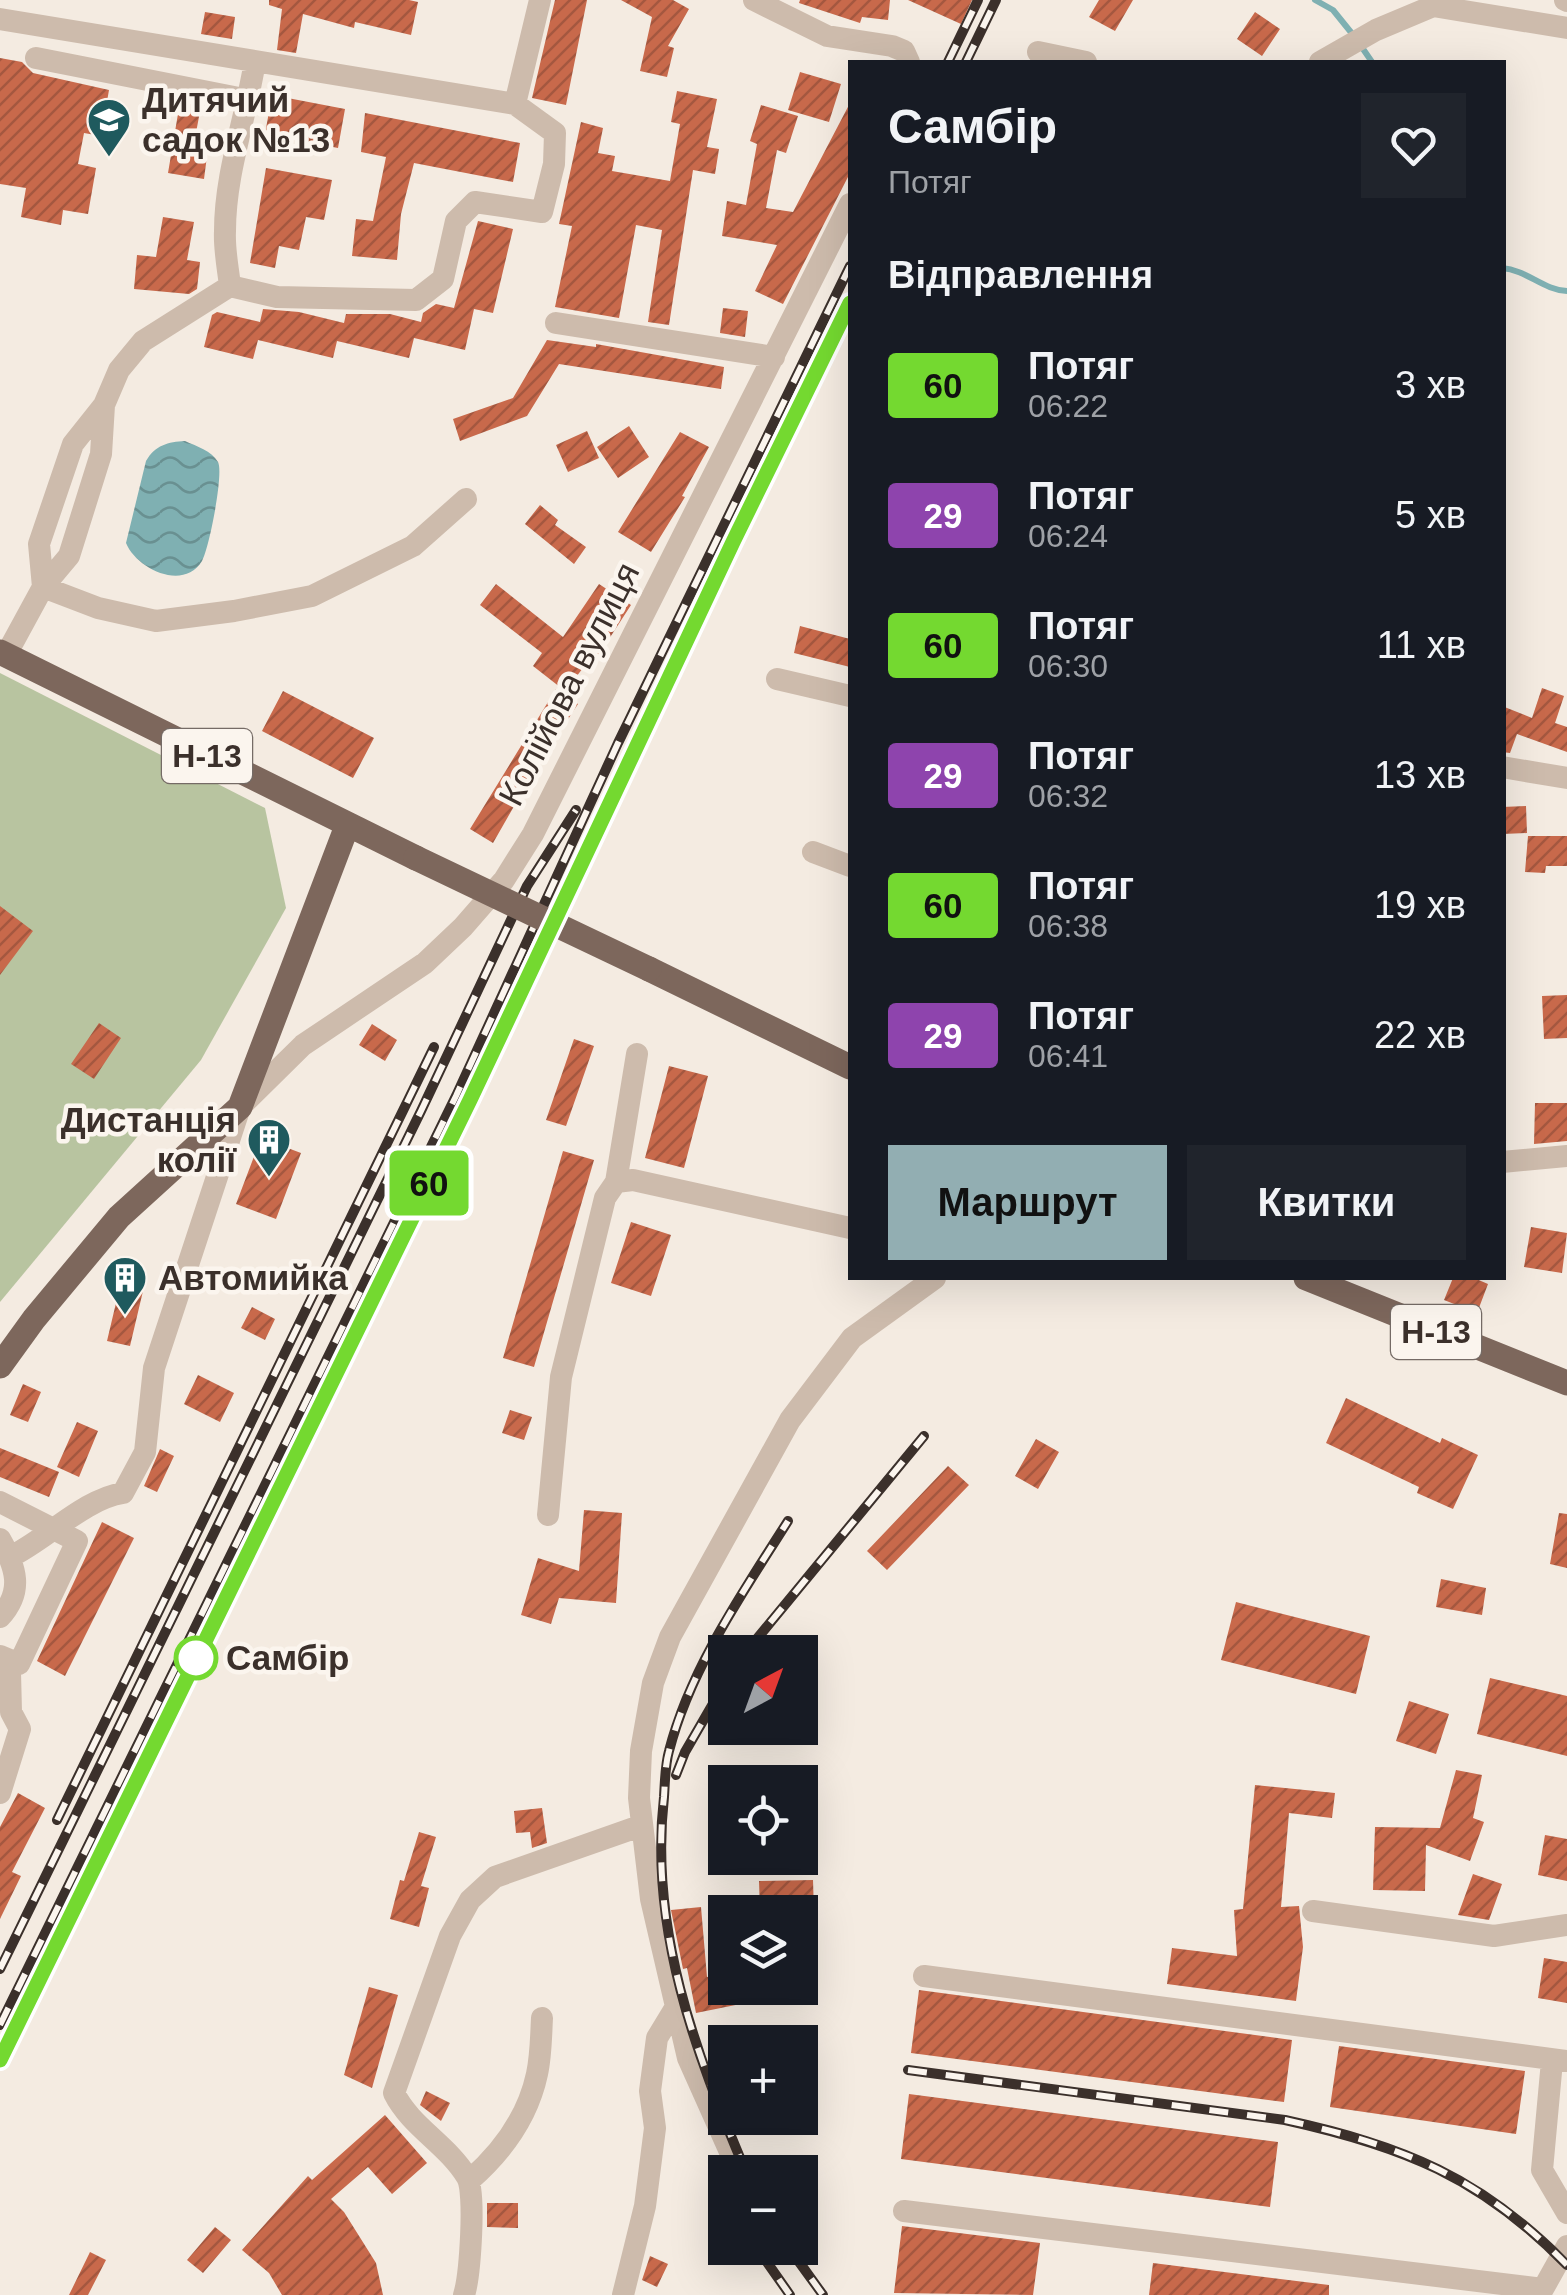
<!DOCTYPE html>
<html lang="uk">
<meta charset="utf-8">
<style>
body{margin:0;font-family:Arial,sans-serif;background:#20242c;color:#f1f3f6;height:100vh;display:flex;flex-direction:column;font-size:38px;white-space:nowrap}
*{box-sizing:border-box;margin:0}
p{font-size:32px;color:#9ea1a6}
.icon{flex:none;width:55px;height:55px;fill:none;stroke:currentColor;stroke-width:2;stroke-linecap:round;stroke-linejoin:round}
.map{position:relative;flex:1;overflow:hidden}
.panel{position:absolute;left:848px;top:60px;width:658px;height:1220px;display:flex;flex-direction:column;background:#171b24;border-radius:0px;box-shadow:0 10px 40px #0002}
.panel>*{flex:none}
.badge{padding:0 20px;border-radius:8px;font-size:35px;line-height:65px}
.needle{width:65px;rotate:41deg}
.buttons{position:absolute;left:708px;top:1635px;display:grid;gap:20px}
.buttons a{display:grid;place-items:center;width:110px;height:110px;border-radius:0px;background:#171b24;box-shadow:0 10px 40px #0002;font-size:50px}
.map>.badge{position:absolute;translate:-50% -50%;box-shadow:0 0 0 5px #fff}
h2{padding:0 40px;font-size:38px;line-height:90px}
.round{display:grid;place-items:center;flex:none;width:105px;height:105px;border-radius:0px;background:#20242c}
.headline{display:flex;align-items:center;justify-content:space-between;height:170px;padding:0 40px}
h1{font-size:48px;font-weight:600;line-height:75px}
.action{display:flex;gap:20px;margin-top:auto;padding:20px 40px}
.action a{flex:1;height:115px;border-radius:0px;background:#92aeb2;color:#111;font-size:40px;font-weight:600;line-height:115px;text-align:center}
.action a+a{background:#20242c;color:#f1f3f6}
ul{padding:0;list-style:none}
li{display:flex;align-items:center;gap:30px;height:130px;padding:0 40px}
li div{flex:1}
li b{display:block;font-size:38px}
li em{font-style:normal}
li .badge{min-width:110px;font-weight:700;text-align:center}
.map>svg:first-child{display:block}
.green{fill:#b8c4a0}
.water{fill:url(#water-waves)}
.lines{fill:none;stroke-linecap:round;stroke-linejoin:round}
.stream{stroke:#7fb0b2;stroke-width:6}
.building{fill:url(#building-hatch)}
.minor{stroke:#cdbbac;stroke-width:22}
.major{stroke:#7d675c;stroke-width:25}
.rail-casing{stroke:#3b302b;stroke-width:10}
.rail{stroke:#fbf5ee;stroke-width:6;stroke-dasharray:19;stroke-linecap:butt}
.major-bridge{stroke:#7d675c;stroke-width:25}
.line-casing{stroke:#fff;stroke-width:22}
.line{stroke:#74d930;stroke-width:15}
.stop-dot{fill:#fff;stroke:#74d930;stroke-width:5}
.labels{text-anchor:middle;stroke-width:9;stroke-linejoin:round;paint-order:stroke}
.shield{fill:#fbf5ee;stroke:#756b66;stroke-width:2.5}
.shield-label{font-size:32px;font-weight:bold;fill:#3b302b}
.poi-label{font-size:35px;font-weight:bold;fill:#3b302b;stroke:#fbf5ee;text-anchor:start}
.street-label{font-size:35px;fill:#3b302b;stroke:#fbf5ee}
.stop-label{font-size:35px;font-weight:bold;fill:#3b302b;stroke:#fbf5ee;text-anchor:start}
</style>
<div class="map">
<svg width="1567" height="2295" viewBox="0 0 1567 2295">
<defs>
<pattern id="water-waves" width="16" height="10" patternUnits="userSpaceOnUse" patternTransform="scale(2.5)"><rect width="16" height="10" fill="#7fb0b2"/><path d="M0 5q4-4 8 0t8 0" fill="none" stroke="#699091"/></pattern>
<pattern id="building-hatch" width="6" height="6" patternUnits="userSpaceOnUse" patternTransform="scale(2.5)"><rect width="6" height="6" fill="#c8694b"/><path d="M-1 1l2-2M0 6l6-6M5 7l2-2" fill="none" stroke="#a4573f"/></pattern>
</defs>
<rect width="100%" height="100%" fill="#f4ebe1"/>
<!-- green -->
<path class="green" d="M0,673L265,808L286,908L201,1060L0,1302Z"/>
<!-- water -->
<path class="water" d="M185,441C196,446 212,451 218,462C224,473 209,549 202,561C183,592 136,568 126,543L146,461C155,445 168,442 185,441Z"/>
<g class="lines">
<!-- stream -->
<path class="stream" d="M1315,0L1333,10L1354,36
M1361,46L1372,62
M1502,268C1527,270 1543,290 1567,291"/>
</g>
<!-- building -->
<path class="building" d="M269,0H409L418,2L411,35L355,22L354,28L303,14L296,53L277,50L282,9L269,5Z
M555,0H587L566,105L532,98Z
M621,0H673L689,9L668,46L674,48L667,77L640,71L652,17Z
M800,0H890L888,20L862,17L860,23L799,3Z
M908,0H972L961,24Z
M1099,0H1133L1115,31L1089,17Z
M205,12L235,17L232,39L201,34Z
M1255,12L1280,29L1262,56L1237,39Z
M0,58L22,62L33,73L109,90L101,136L84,133L78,164L96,168L88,214L63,210L61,225L21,217L26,188L0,184Z
M800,72L841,84L829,122L788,110Z
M677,91L717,99L707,147L719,149L715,174L693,170L669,325L648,322L662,230L636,225L619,318L555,307L572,226L559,224L581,122L603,128L598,153L615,156L612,171L670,181L680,124L671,122Z
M272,95L345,109L338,148L265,134Z
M180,102L201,106L192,154L207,156L204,179L168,173Z
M850,103V173L783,304L755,291L777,245L722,236L727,201L746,205L757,144L750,141L761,105L798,116L786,153L777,150L766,208L793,212Z
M365,113L520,143L513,182L414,163L401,214L397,260L352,256L356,219L373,221L386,157L361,152Z
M266,168L332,180L324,220L306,217L299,250L279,246L275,268L250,263Z
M163,217L194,222L187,260L200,262L197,289L189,294L134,289L137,255L156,257Z
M478,221L513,229L493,313L474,309L465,350L414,338L409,358L337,341L333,358L258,340L253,359L204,347L212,315L217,312L260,322L263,309L299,312L344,323L346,314H390L421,322L423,313L436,304L454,308Z
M723,308L748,311L745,337L720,333Z
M547,340L596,347V344L724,367L721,389L559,364L527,416L460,441L453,419L513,398Z
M629,426L649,457L618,478L597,447Z
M587,431L599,458L568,472L556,445Z
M680,432L709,447L682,496L685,497L651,552L618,532Z
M540,505L558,520L555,525L586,547L574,564L525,524Z
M496,584L563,637L599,584L631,605L598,656L594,654L565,691L533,666L542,653L480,605Z
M800,626L850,639V667L794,653Z
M1542,688L1564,696L1555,723L1567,727V752L1517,734L1510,753L1502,752V706L1532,718Z
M556,689L578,704L533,773L493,843L470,829Z
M283,691L374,738L353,778L262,731Z
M1526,806L1527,833L1503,834L1502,807Z
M1528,836H1567V866H1546L1545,873L1525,872Z
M0,906L33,931L0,975Z
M1567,995V1038L1544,1039L1542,996Z
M99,1023L121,1038L94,1079L71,1064Z
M372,1024L397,1040L385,1061L359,1045Z
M574,1039L594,1046L566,1126L546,1120Z
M669,1066L708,1076L684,1168L645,1158Z
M1535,1103H1567V1141L1534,1144Z
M261,1138L301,1153L276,1219L236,1204Z
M563,1151L594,1160L534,1367L503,1358Z
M631,1222L671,1235L651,1296L611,1283Z
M1531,1227L1567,1233L1562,1273L1524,1267Z
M1453,1278H1474L1488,1284L1477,1313L1444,1300Z
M120,1286L143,1291L130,1346L107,1341Z
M252,1307L275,1319L265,1340L241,1328Z
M198,1375L234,1393L220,1422L184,1404Z
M23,1384L41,1392L28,1422L10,1415Z
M1346,1398L1440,1443L1442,1438L1478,1455L1453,1509L1417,1493L1419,1487L1326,1443Z
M510,1410L532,1417L524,1440L502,1433Z
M77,1422L98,1431L79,1477L57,1467Z
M1036,1439L1059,1452L1038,1489L1015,1476Z
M0,1448L59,1472L49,1497L0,1477Z
M160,1449L174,1456L157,1492L144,1486Z
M948,1466L969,1485L887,1570L867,1551Z
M584,1510L622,1513L616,1603L559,1598L551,1624L521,1615L538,1558L579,1571Z
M1559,1513L1567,1514V1568L1550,1564Z
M102,1522L134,1538L65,1676L37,1661Z
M1441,1579L1486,1588L1482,1615L1436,1607Z
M1236,1602L1370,1636L1356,1694L1221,1660Z
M1490,1678L1567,1696V1756L1477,1734Z
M1409,1701L1449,1714L1436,1754L1396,1741Z
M1456,1770L1482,1775L1473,1818L1484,1822L1470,1861L1426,1845L1425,1891L1373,1890L1375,1827L1440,1828Z
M1255,1785L1335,1793L1332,1818L1289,1813L1281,1907L1299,1906L1303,1947L1296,2001L1167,1984L1172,1948L1237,1956L1234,1910L1243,1909Z
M18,1793L45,1808L12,1872L21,1876L0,1919V1827Z
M542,1808L547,1843L532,1848L530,1832L516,1833L514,1811Z
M419,1832L436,1837L421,1886L429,1888L419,1927L390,1919L400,1880L404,1881Z
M1545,1835L1567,1839V1881L1538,1875Z
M1473,1874L1502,1884L1489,1920L1458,1915Z
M813,1880L814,1912H760L759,1881Z
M701,1907L707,1977L725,1974V1988H784L785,1995L696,2013L687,1968L683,1969L671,1910Z
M1544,1958L1567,1962V2003L1538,1998Z
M369,1987L398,1995L372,2088L344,2075Z
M919,1990L1292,2040L1284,2102L911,2053Z
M1339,2046L1525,2071L1516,2134L1330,2107Z
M426,2091L450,2103L441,2121L420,2105Z
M909,2094L1278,2142L1270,2207L901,2159Z
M385,2115L427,2163L392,2194L368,2167L331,2199L344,2212L376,2263L383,2295H282L269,2273L242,2250L308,2176L312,2180Z
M487,2203H518V2228L487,2227Z
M902,2226L1040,2243L1033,2295L894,2293Z
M215,2227L231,2240L203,2273L187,2260Z
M90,2252L106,2260L88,2295H69Z
M650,2256L668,2264L657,2287L642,2280Z
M1153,2263L1329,2285V2295H1149Z"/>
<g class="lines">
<!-- minor -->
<path class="minor" d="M754,0L827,36L892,46L904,51L909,62
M1565,0L1567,1
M0,19L515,104L540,0
M1038,52L1086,62
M36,58L249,100
M255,61C246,118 225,173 225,231C224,249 228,268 230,286L277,297L416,300L443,279L456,221L475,202L542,212L554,164L555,133L515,104
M1320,62L1376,30L1433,6L1567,28
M556,323L774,357
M104,405L73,444L39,544L43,587L98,608L156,621L234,611L312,596L413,546L466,499
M6,655L43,587L69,556L101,454L104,405L119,370L143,341L230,286
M777,679L850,696
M1502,767L1567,778
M813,852L850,866
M1502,1162L1567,1156
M616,1182L637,1054
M0,1502L77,1541L19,1664L0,1656
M548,1515L561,1377L605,1198L616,1182L633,1180L850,1228
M0,1539C16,1567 24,1591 0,1617
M10,1557C47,1539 84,1499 123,1493L145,1452L154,1368L240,1107L303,1045L425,963L463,927L504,880L533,834L850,204
M0,1668L10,1672L11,1712L20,1729L0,1793
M1313,1911L1494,1936L1567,1925
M924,1976L1567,2061
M1552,2061L1542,2170L1567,2213
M739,2172L688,2058L651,1899L639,1798L641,1751L653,1683L670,1637L790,1420L852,1338L935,1278
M470,2180C502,2152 528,2116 537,2074C541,2056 541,2036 542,2018
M904,2211L1543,2289L1567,2246
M464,2295C470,2276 476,2192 467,2177C447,2144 411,2127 394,2093L450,1936L470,1900L495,1877L640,1826
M623,2295L645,2206L655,2128L650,2091L657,2038L674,2010"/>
<!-- major -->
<path class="major" d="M0,652L416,858
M649,969L850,1067
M1306,1278L1567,1383
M0,1366L34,1319L119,1217L240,1107L347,826"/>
<defs>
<path id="rail" d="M948,62L978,0
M966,62L996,0
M496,1045L733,542L850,303
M746,1652L924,1436
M676,1775L685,1752L725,1683
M57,1820L434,1047
M0,1969L421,1111L527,886L576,810
M0,2025L456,1096L618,743L850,266
M0,2060L83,1889
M908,2070L1285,2120C1403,2146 1481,2177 1567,2265
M746,2172C695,2052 649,1929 664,1797C665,1782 665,1765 669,1751C690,1669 743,1592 788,1521
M757,2248L790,2295
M789,2248L823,2295"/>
</defs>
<!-- rail casing -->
<use href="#rail" class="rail-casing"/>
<!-- rail -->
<use href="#rail" class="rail"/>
<!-- major-bridge -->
<path class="major-bridge" d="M416,858L649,969"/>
</g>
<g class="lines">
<defs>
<path id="line" d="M0,2060L470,1100L733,542L850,303"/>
</defs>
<!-- line casing -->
<use href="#line" class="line-casing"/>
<!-- line -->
<use href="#line" class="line"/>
</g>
<!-- icons -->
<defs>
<symbol id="school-pin" viewBox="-11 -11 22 30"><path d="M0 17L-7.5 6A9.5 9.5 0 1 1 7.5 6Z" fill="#1f5a5e" stroke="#fbf5ee"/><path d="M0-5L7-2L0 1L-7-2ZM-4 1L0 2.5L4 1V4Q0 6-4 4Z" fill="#fff"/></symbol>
<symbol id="building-pin" viewBox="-11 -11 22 30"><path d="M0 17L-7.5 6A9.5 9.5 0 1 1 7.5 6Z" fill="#1f5a5e" stroke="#fbf5ee"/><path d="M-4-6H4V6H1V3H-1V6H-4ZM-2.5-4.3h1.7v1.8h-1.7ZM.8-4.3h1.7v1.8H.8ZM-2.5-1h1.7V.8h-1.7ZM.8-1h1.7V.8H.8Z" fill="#fff"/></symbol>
</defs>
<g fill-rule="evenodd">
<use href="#school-pin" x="84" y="95" width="50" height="68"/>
<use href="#building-pin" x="244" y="1115" width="50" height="68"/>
<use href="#building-pin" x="100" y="1253" width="50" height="68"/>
</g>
<!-- markers -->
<circle class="stop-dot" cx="196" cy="1658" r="20"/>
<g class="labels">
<!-- shield labels -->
<g class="shield">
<rect x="162" y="729" width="90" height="54" rx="8"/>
<rect x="1391" y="1305" width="90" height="54" rx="8"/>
</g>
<g class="shield-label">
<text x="207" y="767">Н-13</text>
<text x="1436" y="1343">Н-13</text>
</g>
<!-- poi labels -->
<g class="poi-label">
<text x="142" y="112">Дитячий<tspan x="142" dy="40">садок №13</tspan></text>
<text x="236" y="1132" text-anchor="end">Дистанція<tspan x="236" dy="40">колії</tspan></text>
<text x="158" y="1290">Автомийка</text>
</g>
<!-- street labels -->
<g class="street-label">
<text transform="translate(569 684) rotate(-63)" y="12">Колійова вулиця</text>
</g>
<!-- stop labels -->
<g class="stop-label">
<text x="226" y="1670">Самбір</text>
</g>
</g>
</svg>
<div class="buttons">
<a><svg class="needle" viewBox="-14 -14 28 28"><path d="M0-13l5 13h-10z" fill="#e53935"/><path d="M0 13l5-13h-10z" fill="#9ea1a6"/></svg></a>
<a><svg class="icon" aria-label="locate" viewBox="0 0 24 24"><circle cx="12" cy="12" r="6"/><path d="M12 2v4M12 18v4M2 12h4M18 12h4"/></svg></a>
<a><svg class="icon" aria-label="layers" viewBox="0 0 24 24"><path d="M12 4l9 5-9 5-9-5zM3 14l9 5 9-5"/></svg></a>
<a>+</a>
<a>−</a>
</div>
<b class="badge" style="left:429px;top:1183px;background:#74d930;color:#111">60</b>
<section class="panel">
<div class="headline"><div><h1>Самбір</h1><p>Потяг</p></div><a class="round"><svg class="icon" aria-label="heart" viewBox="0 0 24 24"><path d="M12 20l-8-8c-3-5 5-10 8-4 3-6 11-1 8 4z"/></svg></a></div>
<h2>Відправлення</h2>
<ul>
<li><span class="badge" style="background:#74d930;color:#111">60</span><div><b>Потяг</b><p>06:22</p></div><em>3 хв</em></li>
<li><span class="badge" style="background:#8e44ad;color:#fff">29</span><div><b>Потяг</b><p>06:24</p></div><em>5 хв</em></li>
<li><span class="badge" style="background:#74d930;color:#111">60</span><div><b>Потяг</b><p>06:30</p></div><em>11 хв</em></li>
<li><span class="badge" style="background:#8e44ad;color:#fff">29</span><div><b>Потяг</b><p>06:32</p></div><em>13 хв</em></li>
<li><span class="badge" style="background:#74d930;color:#111">60</span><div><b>Потяг</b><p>06:38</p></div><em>19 хв</em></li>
<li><span class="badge" style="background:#8e44ad;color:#fff">29</span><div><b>Потяг</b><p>06:41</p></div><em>22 хв</em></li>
</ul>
<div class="action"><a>Маршрут</a><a>Квитки</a></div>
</section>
</div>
